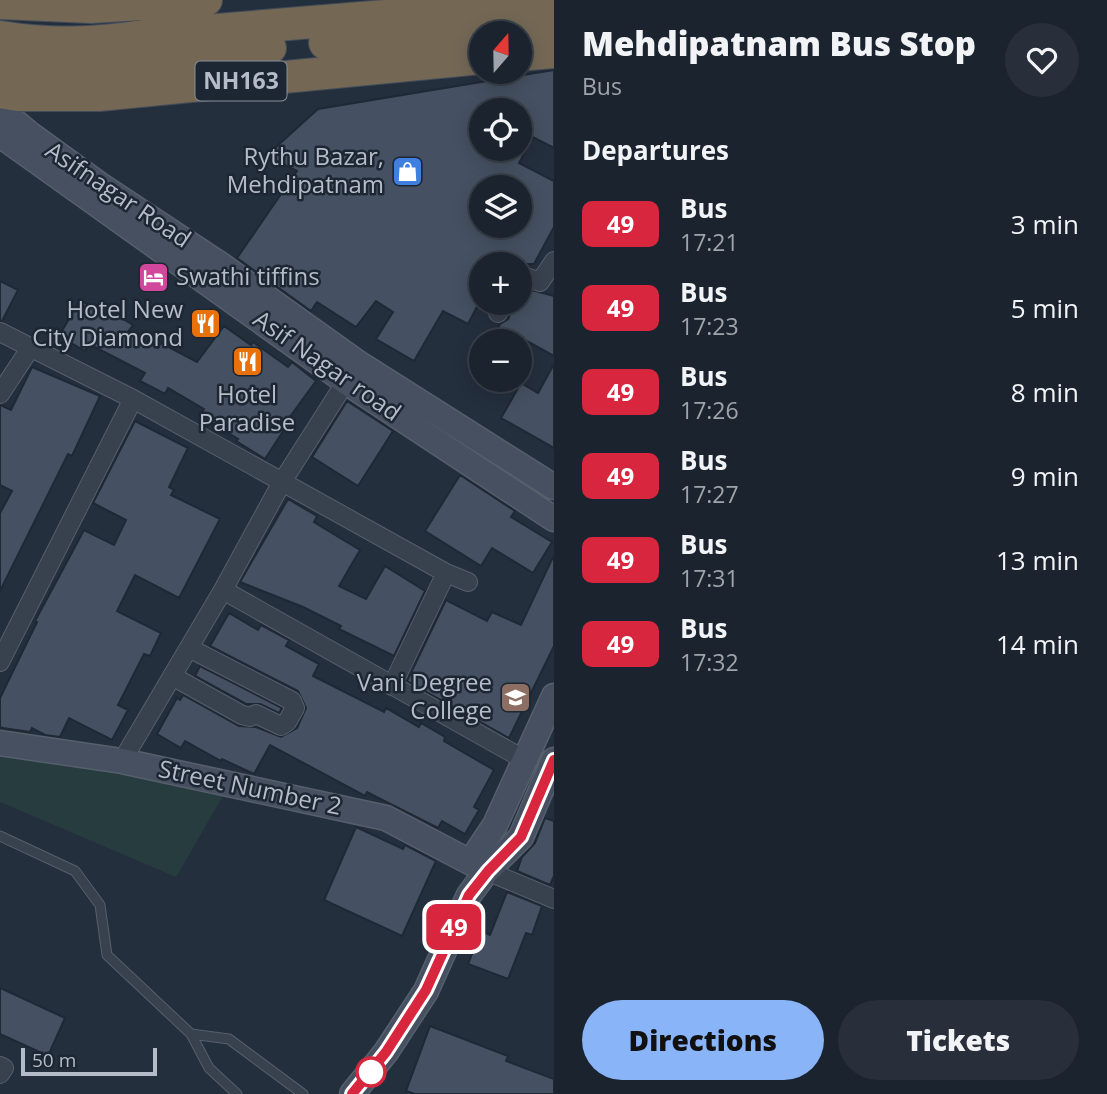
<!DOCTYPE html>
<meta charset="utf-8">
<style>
body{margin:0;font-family:"Open Sans",sans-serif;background:#282f3a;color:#f1f3f6;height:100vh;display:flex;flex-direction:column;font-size:26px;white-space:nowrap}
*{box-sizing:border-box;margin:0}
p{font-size:23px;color:#a0a4aa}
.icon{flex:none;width:38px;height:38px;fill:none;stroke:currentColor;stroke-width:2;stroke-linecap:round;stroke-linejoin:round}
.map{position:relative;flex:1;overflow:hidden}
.details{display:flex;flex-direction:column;background:#1b232e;width:553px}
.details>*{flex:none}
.badge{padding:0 14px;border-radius:10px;font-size:24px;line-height:46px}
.needle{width:46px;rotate:20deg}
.controls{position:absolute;left:469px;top:21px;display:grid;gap:14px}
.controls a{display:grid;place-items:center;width:63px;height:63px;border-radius:50%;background:#1b232e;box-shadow:0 4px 18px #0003,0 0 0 2px #39404a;font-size:35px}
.scale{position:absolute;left:21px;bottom:18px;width:136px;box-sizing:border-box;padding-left:7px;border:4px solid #b4bcc9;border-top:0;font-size:19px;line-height:24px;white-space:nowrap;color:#b4bcc9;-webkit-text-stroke:5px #1d2633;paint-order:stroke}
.map>.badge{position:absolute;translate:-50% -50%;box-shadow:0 0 0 4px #fff}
h2{padding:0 28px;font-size:26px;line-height:63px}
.round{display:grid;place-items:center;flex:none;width:74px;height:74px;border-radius:37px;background:#282f3a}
.headline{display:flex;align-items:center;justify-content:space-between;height:119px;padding:0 28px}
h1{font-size:33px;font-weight:800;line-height:52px}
.action{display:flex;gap:14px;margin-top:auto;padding:14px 28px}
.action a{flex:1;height:80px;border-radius:42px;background:#8ab4f8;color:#111;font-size:28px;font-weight:800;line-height:80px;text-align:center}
.action a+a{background:#282f3a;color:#f1f3f6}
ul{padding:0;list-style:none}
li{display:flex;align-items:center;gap:21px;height:84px;padding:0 28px}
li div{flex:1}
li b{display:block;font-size:26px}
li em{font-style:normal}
li .badge{min-width:77px;font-weight:700;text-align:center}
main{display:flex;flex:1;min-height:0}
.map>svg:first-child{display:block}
.green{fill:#263c3f}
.building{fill:#455162;stroke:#1f2835;stroke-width:2;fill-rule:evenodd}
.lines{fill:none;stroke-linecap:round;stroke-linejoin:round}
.lane-casing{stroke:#565f6c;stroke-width:11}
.street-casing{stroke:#565f6c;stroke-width:20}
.secondary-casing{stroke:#565f6c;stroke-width:27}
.highway-casing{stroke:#434c59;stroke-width:34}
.lane{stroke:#38414e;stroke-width:9}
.street{stroke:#38414e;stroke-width:18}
.secondary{stroke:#465061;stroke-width:24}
.highway{stroke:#746855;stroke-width:32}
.line-casing{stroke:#fff;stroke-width:16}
.line{stroke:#d7263d;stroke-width:10}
.stop-dot{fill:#fff;stroke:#d7263d;stroke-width:3.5}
.labels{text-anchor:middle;stroke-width:5;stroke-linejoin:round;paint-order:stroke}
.shield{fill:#1d2633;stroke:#878f9c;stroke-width:2}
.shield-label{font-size:23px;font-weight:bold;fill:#b4bcc9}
.poi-label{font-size:24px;fill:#b4bcc9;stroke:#1d2633;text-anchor:end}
.street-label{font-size:24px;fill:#b4bcc9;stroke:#1d2633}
</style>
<main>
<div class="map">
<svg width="554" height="1094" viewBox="0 0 554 1094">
<rect width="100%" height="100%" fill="#242f3e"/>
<!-- green -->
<path class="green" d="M0,751L227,789L176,877L0,802Z"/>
<!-- building -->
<path class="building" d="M554,70V148L533,137L519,163L554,181V227L534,264H481V299L468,324L443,311L414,361L376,339L393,312L376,301L356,327L317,302L311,311L237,258L297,171L266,156L318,109ZM481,110H520V149H481ZM481,187H520V226H481Z
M0,281L18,290L2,321H0Z
M520,287L554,296V356L523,339L522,341H507L495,335L500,324L508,319L515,303H520Z
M80,300L111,317L113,313L133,325L128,332L158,348L161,343L197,362L224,326L251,345L253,342L288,367L292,362L316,381L287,421L289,422L265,459L236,441L238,439L200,416L204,409L168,388L165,394L140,381L145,373L89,344L85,351L59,336Z
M554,364V448L501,418L521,383L538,393Z
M32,367L100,396L72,456L68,454L0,591V513L12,491L0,485V405L11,410Z
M347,401L393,431L358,486L312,457Z
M135,421L188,448L169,487L174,490L171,495L220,519L179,598L135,575L117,611L161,633L150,656L144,654L118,705L128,710L112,740L69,718L60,737L45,735L32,728L30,732L3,728L0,727V698L37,622L35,621L84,530L114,545L126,520L93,503Z
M460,475L515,511L511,517L552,542L533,573L492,548L481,566L425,531Z
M288,499L317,516L314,522L360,550L339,586L366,599L385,566L425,591L394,656L339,629L341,626L303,607L240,582Z
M554,555V646L509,738L407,681L446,600L487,621L492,612L521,625Z
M229,613L258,630L261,625L289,640L286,646L319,664L313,676L384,712L386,708L419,727L421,723L445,737L444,741L494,770L474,807L479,810L465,834L442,821L438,828L367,792L365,796L270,745L254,774L222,759L221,761L185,741L181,748L157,734L177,698L180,700L183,695L239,726L256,727L281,737L297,728L306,708L298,691L210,646Z
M200,666L282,708L279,713L260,704H246L195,676Z
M545,818L554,821V876L550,885L517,871L522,857L535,843Z
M356,827L403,849L405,845L436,861L402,936L324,900Z
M507,892L542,906L532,935L526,933L508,979L468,964L481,931L490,935Z
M0,988L65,1018L48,1056L0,1034Z
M430,1026L508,1056L506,1061L554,1079V1094H415L406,1091Z"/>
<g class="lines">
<defs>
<path id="lane" d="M0,836L75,871L100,905L107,955L191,1034L229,1039L303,1094
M191,1034L209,1068L237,1094"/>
<path id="street" d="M520,275L540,282L554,261
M498,313L504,303
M0,332L133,399L446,573L468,582
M0,394L31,347
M223,590L525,760
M0,662L133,399
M172,676L242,715L250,717L256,714L281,726L287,722L295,708L292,701L189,648
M392,686L446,573
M122,761L223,590L282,482L352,372
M487,871L554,899
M0,1066L4,1068L0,1074"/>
<path id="secondary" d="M0,109L31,135L100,185L221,265L358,363L554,487
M0,135L346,382L554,519
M0,743L122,761L386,818L487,871
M471,861L495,825L554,696
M352,1094L386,1052L426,991L469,895L487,871L521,837L554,760"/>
<path id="highway" d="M0,3L91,7L206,0
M0,37C51,45 92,44 144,36L554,2
M325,43L554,24
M520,55L554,52
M0,63C81,76 187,55 270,48
M0,92L18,95H99L481,58"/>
</defs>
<!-- lane casing -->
<use href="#lane" class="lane-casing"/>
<!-- street casing -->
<use href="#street" class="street-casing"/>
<!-- secondary casing -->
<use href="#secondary" class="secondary-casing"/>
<!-- highway casing -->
<use href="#highway" class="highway-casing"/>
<!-- lane -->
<use href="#lane" class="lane"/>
<!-- street -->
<use href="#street" class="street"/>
<!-- secondary -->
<use href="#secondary" class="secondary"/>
<!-- highway -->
<use href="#highway" class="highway"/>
</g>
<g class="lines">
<defs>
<path id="line" d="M352,1094L386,1052L426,990L469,895L488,871L521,837L554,760"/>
</defs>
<!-- line casing -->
<use href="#line" class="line-casing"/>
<!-- line -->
<use href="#line" class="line"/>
</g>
<!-- icons -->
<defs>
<symbol id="shop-square" viewBox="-11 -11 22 22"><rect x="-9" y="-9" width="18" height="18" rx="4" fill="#3f7fe0" stroke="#1d2633"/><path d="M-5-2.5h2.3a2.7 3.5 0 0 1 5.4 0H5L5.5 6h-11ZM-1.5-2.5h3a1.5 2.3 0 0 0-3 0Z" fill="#fff"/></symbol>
<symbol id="hotel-square" viewBox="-11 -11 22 22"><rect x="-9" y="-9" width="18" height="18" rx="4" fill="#d1479c" stroke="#1d2633"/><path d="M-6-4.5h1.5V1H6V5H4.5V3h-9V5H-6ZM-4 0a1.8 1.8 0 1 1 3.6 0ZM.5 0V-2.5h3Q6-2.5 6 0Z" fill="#fff"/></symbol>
<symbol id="restaurant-square" viewBox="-11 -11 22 22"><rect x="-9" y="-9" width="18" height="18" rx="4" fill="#e8710a" stroke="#1d2633"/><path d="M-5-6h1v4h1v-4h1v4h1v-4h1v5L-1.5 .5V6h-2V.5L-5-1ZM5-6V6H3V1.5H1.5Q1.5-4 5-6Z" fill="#fff"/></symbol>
<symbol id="university-square" viewBox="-11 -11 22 22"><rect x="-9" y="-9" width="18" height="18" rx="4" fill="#8d6e63" stroke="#1d2633"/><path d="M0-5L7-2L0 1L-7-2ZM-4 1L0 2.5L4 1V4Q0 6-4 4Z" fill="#fff"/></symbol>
</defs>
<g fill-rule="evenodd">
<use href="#shop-square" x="390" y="154" width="35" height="35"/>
<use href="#hotel-square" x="136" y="260" width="35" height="35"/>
<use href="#restaurant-square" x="188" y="306" width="35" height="35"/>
<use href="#restaurant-square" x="230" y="344" width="35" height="35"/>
<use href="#university-square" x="498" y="680" width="35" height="35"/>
</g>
<!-- markers -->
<circle class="stop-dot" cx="371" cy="1072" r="14"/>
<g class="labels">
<!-- shield labels -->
<rect class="shield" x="195.5" y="61.5" width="91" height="39" rx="5"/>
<g class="shield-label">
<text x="241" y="89">NH163</text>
</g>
<!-- poi labels -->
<g class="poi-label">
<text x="384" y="165">Rythu Bazar,<tspan x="384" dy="28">Mehdipatnam</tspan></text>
<text x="176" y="285" text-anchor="start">Swathi tiffins</text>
<text x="183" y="318">Hotel New<tspan x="183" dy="28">City Diamond</tspan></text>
<text x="247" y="403" text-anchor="middle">Hotel<tspan x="247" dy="28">Paradise</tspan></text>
<text x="492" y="691">Vani Degree<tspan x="492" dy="28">College</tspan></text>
</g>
<!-- street labels -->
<g class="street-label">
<text transform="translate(118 195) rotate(34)" y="8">Asifnagar Road</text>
<text transform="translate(327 366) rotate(35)" y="8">Asif Nagar road</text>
<text transform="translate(250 788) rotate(12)" y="8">Street Number 2</text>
</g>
</g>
</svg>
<div class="controls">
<a><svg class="needle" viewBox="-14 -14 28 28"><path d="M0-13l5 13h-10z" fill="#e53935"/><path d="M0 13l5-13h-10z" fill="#a0a4aa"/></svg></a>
<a><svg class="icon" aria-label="locate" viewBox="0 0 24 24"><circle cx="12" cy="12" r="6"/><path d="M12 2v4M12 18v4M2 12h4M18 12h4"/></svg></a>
<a><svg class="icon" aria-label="layers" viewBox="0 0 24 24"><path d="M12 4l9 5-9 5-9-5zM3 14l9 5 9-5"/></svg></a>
<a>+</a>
<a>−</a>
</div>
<div class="scale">50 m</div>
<b class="badge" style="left:454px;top:927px;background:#d7263d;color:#fff">49</b>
</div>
<section class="details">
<div class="headline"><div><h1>Mehdipatnam Bus Stop</h1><p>Bus</p></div><a class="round"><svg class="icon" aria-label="heart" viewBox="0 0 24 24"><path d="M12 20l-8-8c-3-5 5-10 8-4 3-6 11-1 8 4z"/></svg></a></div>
<h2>Departures</h2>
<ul>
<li><span class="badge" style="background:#d7263d;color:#fff">49</span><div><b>Bus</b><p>17:21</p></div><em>3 min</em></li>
<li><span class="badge" style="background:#d7263d;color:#fff">49</span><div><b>Bus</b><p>17:23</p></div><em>5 min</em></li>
<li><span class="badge" style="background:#d7263d;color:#fff">49</span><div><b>Bus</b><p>17:26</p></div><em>8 min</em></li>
<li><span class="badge" style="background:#d7263d;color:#fff">49</span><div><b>Bus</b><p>17:27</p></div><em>9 min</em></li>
<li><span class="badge" style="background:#d7263d;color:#fff">49</span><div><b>Bus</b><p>17:31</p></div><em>13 min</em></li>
<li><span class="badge" style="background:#d7263d;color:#fff">49</span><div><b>Bus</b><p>17:32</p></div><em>14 min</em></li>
</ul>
<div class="action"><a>Directions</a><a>Tickets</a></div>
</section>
</main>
